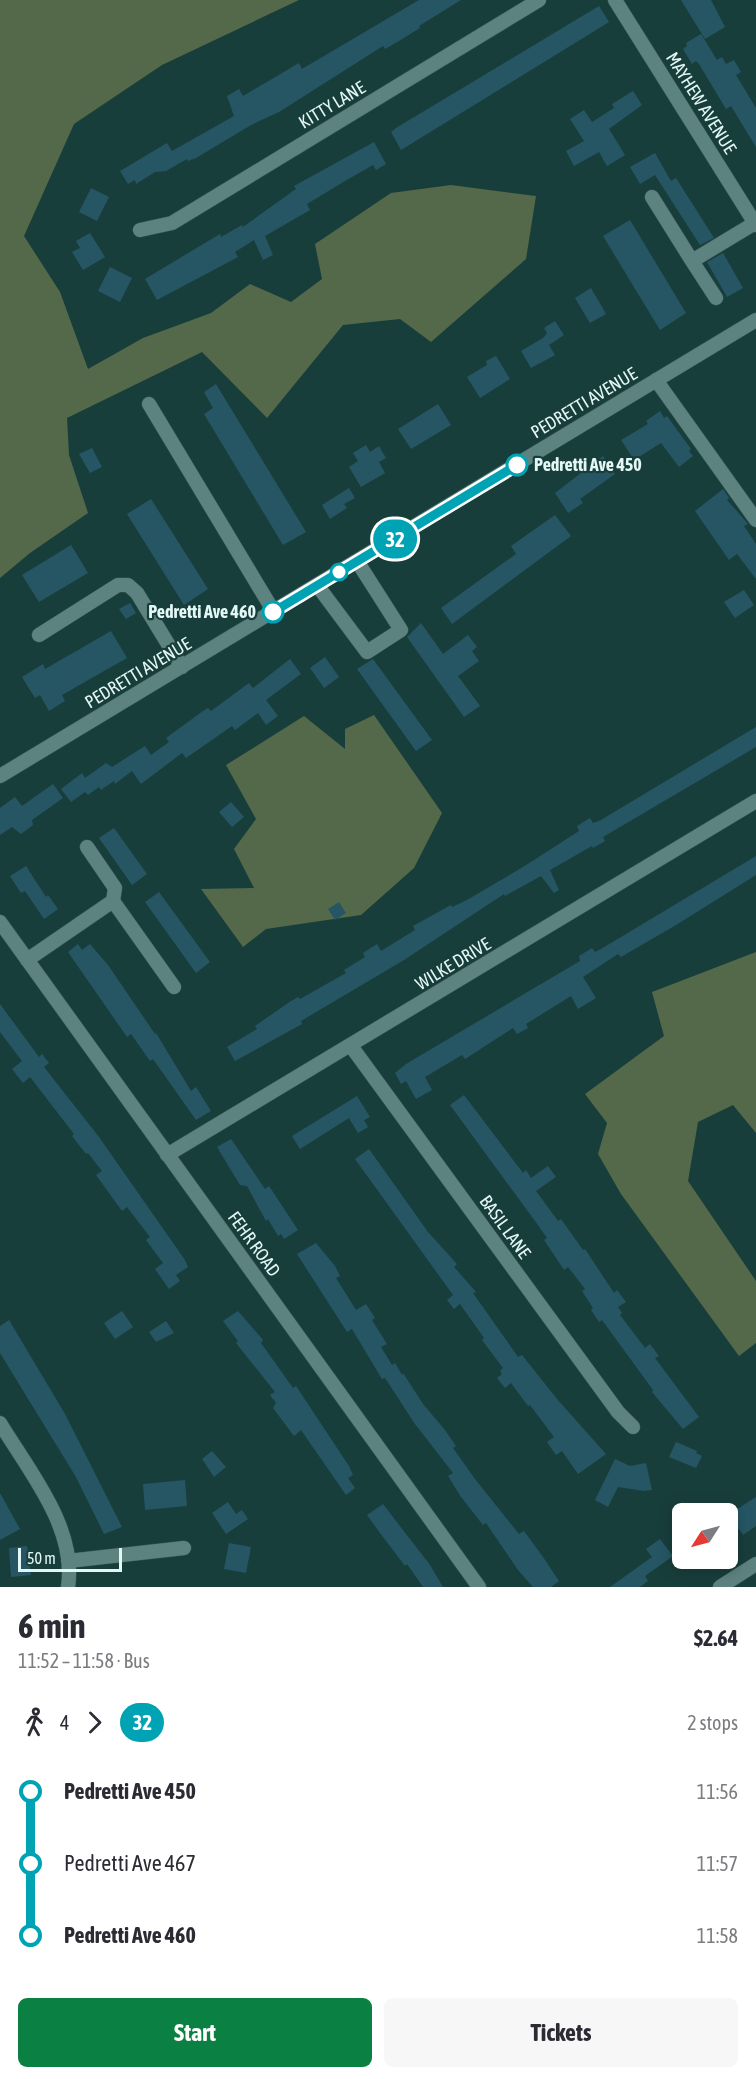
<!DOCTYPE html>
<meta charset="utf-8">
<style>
body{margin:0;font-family:"Asap Condensed",sans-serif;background:#f7f7f7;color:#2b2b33;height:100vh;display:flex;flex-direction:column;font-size:22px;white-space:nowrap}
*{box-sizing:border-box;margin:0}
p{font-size:20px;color:#7c7c81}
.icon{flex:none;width:33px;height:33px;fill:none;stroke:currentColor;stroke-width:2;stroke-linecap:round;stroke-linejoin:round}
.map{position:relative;height:1587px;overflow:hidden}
.sheet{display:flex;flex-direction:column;background:#fff;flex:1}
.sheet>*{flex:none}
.badge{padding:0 12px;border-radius:20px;font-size:21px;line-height:39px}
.needle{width:39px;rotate:234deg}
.controls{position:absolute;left:672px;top:1503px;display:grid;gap:12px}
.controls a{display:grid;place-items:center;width:66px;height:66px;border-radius:9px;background:#fff;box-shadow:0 3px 15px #0003;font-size:30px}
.scale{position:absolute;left:18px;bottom:15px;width:104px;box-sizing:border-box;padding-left:6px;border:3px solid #e3f7f6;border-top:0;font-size:16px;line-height:21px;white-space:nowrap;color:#e3f7f6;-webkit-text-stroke:4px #183e3c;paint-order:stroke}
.map>.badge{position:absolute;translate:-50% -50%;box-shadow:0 0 0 3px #fff}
.legs{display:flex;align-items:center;gap:9px;height:66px;padding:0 18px;font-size:20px}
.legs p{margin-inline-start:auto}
.head{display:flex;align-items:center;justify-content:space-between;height:102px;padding:0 18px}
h1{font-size:33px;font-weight:700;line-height:45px}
.action{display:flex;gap:12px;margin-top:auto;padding:12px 18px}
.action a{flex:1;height:69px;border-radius:9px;background:#0b8043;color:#fff;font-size:24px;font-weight:700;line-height:69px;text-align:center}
.action a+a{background:#f7f7f7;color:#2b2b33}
ul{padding:0 18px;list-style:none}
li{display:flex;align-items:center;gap:21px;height:72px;font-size:22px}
li i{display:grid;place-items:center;width:9px;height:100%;margin:0 8px;background:currentColor}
li i::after{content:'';width:15px;height:15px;margin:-8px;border:4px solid;border-radius:50%;background:#fff}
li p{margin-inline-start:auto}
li:first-child i{background:linear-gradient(#0000 50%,currentColor 0)}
li:last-child i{background:linear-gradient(currentColor 50%,#0000 0)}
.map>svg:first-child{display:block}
.forest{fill:#546949}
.building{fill:#265664}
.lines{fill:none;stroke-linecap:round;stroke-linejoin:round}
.minor-casing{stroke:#3b5b5a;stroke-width:15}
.minor{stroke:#5d8381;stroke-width:14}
.line-1-casing{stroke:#fff;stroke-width:14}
.line-1{stroke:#00a3b4;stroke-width:9}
.stop-1-dot{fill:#fff;stroke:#00a3b4;stroke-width:3}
.labels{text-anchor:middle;stroke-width:4.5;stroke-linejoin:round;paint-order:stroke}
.street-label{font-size:18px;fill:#e3f7f6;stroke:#183e3c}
.stop-label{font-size:18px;font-weight:bold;fill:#e3f7f6;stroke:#183e3c;text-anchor:start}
</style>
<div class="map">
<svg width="756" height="1587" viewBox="0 0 756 1587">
<rect width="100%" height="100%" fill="#183e3c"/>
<!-- forest -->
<path class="forest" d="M0,0H299L162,65L74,124L24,236L60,292L88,369L143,338L211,313L250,284L291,302L322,279L315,244L391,193L451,185L536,196L526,259L431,342L400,319L343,325L267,418L202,352L67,418L69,455L88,513L30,553L0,578Z
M374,715L442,813L414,868L361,915L266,929L243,947L201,889L254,888L234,849L256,819L226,765L304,716L345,749V729Z
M756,952V1133L733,1105L698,1122L688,1181L756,1281V1343L739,1356L621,1194L598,1154L607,1123L585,1094L664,1036L652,992Z"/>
<!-- building -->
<path class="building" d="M419,0H461L419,26L420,28L399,41L385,49L383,46L279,112L251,125L196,158L188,161L187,159L166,171L155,172L136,184L135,180L128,184L120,171L167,143L172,151L234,116L227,96L239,89L243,96L299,63L302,69Z
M681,0H711L725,27L705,39Z
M599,6L609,22L401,150L391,132L396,128Z
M701,34L717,60L722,57L726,64L734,60L741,72L736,75L756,108V147L731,106L726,109L699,64L696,61L692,64L683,49L687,46L686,43Z
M633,91L642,105L609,129L625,155L607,166L599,152L574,166L566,151L584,141L570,119L584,110L592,122L614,108L612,104Z
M374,142L386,164L376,170L373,165L345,181L307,204L310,210L265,236L273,255L263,260L254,240L235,252L238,257L157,300L145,279L220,234L221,237L242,225L243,227L296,189L294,186Z
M655,153L671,181L676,178L714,238L700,245L655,175L640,184L630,167Z
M91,188L109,197L97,221L79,212Z
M630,220L686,313L660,330L603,236Z
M90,233L105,257L83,270L72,252L80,248L76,241Z
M723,253L743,288L727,297L707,262Z
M110,267L132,278L120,302L98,291Z
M591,288L606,314L590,323L575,298Z
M555,321L564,335L549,345L555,355L531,368L521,351L543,338L547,333L544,328Z
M496,356L510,379L480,398L467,377L487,365L486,361Z
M216,384L306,532L283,545L204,414L213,408L204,392Z
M438,404L451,425L411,449L398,429Z
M660,411L664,418L667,416L691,449L689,451L693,456L679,467L661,443L634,460L621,440L648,424L646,421Z
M366,445L370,452L379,446L386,458L379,462L385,473L361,487L349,467L358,461L353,453Z
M92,448L102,467L90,473L79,454Z
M603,456L615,474L580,499L583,503L568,513L555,493Z
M349,488L355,498L344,504L347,508L330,519L322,505Z
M723,489L729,498L727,500L748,524L744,526L756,544V579L737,554L729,560L695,511Z
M151,499L208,589L184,605L127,514Z
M555,515L571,536L452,624L441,608L516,554L511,546Z
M71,545L88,573L39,602L22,575Z
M744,590L754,605L735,618L724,602Z
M130,603L136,613L126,619L119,609Z
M421,623L443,654L468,635L477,647L472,651L479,661L458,676L480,706L464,717L407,637Z
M111,631L127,658L62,695L65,701L49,711L40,695L35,698L22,677L43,664L45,669Z
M325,657L339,677L324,688L310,668Z
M290,659L301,674L266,700L278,716L266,725L258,713L235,730L232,726L186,758L182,753L141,784L132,771L115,784L114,781L101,790L99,787L88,795L85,792L71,802L61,789L82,773L85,778L106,763L112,767L145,746L151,755L169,742L166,738L203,711L208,708L211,711L249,683L253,688Z
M373,659L432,740L416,751L357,669Z
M756,727V747L603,837L605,841L593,848L592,846L550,870L559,890L554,893L541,876L505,896L504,894L404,960L301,1021L302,1024L235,1061L227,1047L257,1029L255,1026L288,1003L298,997L300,999L346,973L344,970L365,957L363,953L377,944L381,951L415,930L413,926L451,905L452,907L467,900L523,867L579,831L577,826L590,818L593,823L601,820Z
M53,784L63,798L32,820L33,825L21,834L12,827L0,835V808L15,797L22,806Z
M231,802L244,817L232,827L219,812Z
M114,828L147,874L132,885L99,838Z
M756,856V875L676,925L621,957L618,954L583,977L596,998L578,1009L571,996L526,1024L528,1028L517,1034L513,1028L465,1059L462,1055L425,1077L432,1090L416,1099L406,1081L401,1084L395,1073L406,1064L580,961L579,956L592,948L595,952L601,949Z
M26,866L46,897L48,895L58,909L44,919L25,891L21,893L10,876Z
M159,892L210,962L196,973L145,902Z
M339,902L346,913L335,920L328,909Z
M78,944L82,950L90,944L108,965L155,1034L156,1033L191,1091L196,1087L211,1111L196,1120L153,1059L150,1061L131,1034L127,1037L68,952Z
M0,1004L39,1057L42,1054L49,1063L44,1067L99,1137L185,1260L188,1267L176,1275L180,1281L169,1289L155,1269L163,1263L146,1240L150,1237L127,1207L122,1211L96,1175L102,1171L88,1153L86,1154L72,1136L74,1134L30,1077L23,1083L12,1069L22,1061L0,1032Z
M464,1095L523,1173L526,1170L531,1178L548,1166L556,1177L536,1191L558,1221L561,1219L583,1250L585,1249L614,1293L617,1290L626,1302L618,1307L622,1313L620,1315L645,1348L650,1344L659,1356L655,1358L699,1417L683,1429L652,1392L653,1390L602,1320L599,1322L591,1310L593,1308L582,1291L585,1289L568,1267L564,1270L544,1240L547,1238L535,1221L450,1105Z
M357,1096L370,1117L364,1120L368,1127L358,1133L349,1118L300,1149L292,1136Z
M231,1139L265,1189L269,1186L298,1230L284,1239L281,1234L278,1236L268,1219L266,1221L247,1186L240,1185L217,1147Z
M369,1149L428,1232L457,1264L454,1267L476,1292L473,1293L518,1357L522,1355L557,1399L606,1454L578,1474L562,1451L556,1455L547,1442L554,1437L530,1405L528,1406L511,1383L505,1388L497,1378L502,1374L500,1371L503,1368L482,1340L484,1338L460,1304L454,1309L447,1300L453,1295L355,1159Z
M316,1243L335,1266L340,1276L336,1278L356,1310L366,1304L375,1318L372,1320L387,1344L381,1347L392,1365L395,1363L402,1375L403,1373L423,1404L445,1430L456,1446L453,1448L475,1479L519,1534L524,1531L543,1557L559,1581L551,1587H533L518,1570L486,1523L483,1525L461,1497L448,1476L453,1473L415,1424L385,1378L382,1379L352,1329L347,1332L297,1254Z
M122,1311L133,1327L115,1339L104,1323Z
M238,1311L263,1340L261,1343L293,1388L296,1386L349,1466L353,1475L348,1478L355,1488L346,1495L301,1430L294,1436L273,1408L276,1403L270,1395L275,1392L236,1343L238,1341L223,1321Z
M9,1320L65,1414L122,1527L104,1534L76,1477L0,1353V1326Z
M166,1321L174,1333L156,1342L149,1332Z
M676,1442L697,1451L696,1453L702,1456L696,1468L669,1457Z
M212,1451L226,1467L214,1477L202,1459Z
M615,1459L630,1466L646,1463L652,1490L644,1491L618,1487L608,1507L595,1500Z
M185,1480L187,1506L145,1510L143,1484Z
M0,1493L20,1529L0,1540Z
M756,1497V1526L743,1535L739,1529L728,1537V1515Z
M228,1502L236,1514L242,1510L248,1519L226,1534L212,1513Z
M383,1504L430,1565L443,1587H423L407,1564L405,1566L383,1537L367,1515Z
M660,1539L673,1556L645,1576L648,1581L640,1587H610L652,1557L646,1549Z
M229,1543L251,1547L246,1573L224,1569Z
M27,1546L31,1575L11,1577L9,1548Z"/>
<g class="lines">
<defs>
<path id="minor" d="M615,0L756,225
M652,197L692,261L755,223
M140,230L172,223L539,0
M692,261L716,298
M656,380L756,520
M149,404L274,612
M317,585L367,652L401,630L357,561
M39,635L118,585H128L137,593L182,667
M0,776L756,320
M87,847L115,888L113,901L174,987
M0,922L479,1587
M27,960L113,901
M351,1046L618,1412L633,1427
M167,1155L756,801
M0,1423C29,1471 77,1528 68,1587
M68,1561L184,1548
M720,1587L756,1564"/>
</defs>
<!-- minor casing -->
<use href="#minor" class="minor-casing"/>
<!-- minor -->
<use href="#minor" class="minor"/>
</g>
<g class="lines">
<defs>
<path id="line-1" d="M273,612L517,465"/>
</defs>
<!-- line-1 casing -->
<use href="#line-1" class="line-1-casing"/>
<!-- line-1 -->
<use href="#line-1" class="line-1"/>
</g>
<!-- markers -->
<g class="stop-1-dot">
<circle cx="517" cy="465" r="10"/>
<circle cx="339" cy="572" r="8"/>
<circle cx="273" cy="612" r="10"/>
</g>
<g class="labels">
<!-- street labels -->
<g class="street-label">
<text transform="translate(701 103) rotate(58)" y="6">MAYHEW AVENUE</text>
<text transform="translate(332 105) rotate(-31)" y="6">KITTY LANE</text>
<text transform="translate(584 403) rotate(-31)" y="6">PEDRETTI AVENUE</text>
<text transform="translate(138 673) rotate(-31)" y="6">PEDRETTI AVENUE</text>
<text transform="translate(453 964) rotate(-31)" y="6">WILKE DRIVE</text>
<text transform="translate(505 1227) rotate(54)" y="6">BASIL LANE</text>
<text transform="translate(254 1244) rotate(54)" y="6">FEHR ROAD</text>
</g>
<!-- stop labels -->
<g class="stop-label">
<text x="534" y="471">Pedretti Ave 450</text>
<text x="256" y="618" text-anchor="end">Pedretti Ave 460</text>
</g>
</g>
</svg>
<div class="controls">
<a><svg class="needle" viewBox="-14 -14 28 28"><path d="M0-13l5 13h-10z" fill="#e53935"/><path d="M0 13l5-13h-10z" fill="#7c7c81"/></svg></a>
</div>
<div class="scale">50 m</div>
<b class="badge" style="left:395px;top:539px;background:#00a3b4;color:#fff">32</b>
</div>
<section class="sheet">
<div class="head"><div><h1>6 min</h1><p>11:52 – 11:58 · Bus</p></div><b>$2.64</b></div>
<div class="legs"><svg class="icon" aria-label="walk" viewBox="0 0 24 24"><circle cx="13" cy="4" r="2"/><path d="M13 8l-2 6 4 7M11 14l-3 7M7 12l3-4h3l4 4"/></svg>4<svg class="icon" aria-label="forward" viewBox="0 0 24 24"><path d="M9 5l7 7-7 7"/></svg><b class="badge" style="background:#00a3b4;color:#fff">32</b><p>2 stops</p></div>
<ul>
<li><i style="color:#00a3b4"></i><b>Pedretti Ave 450</b><p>11:56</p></li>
<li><i style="color:#00a3b4"></i><span>Pedretti Ave 467</span><p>11:57</p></li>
<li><i style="color:#00a3b4"></i><b>Pedretti Ave 460</b><p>11:58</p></li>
</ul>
<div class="action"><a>Start</a><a>Tickets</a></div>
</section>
